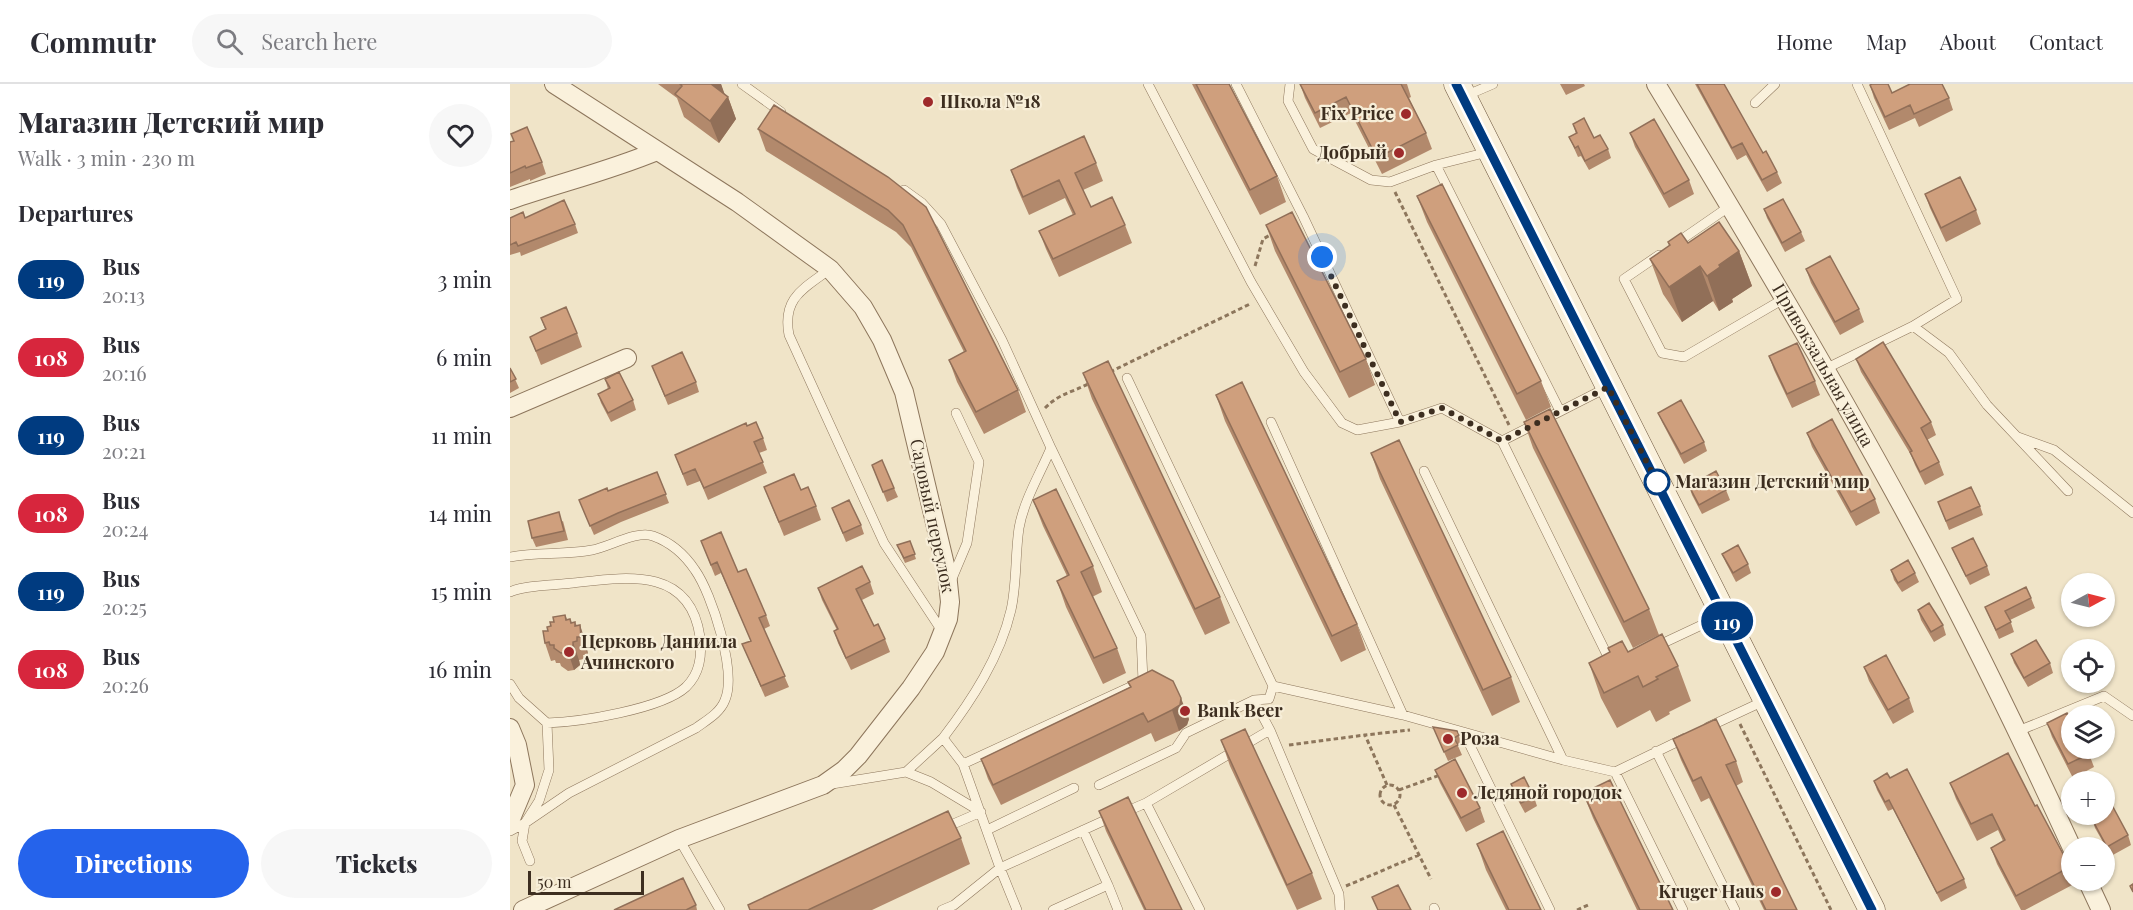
<!DOCTYPE html>
<meta charset="utf-8">
<style>
body{margin:0;font-family:"Playfair Display",serif;background:#f7f7f7;color:#2b2b33;height:100vh;display:flex;flex-direction:column;font-size:22px;white-space:nowrap}
*{box-sizing:border-box;margin:0}
p{font-size:20px;color:#7c7c81}
.icon{flex:none;width:33px;height:33px;fill:none;stroke:currentColor;stroke-width:2;stroke-linecap:round;stroke-linejoin:round}
.map{position:relative;flex:1;overflow:hidden}
.panel{display:flex;flex-direction:column;background:#fff;width:510px}
.panel>*{flex:none}
.badge{padding:0 12px;border-radius:20px;font-size:21px;line-height:39px}
.needle{width:39px;rotate:83deg}
.controls{position:absolute;left:1551px;top:489px;display:grid;gap:12px}
.controls a{display:grid;place-items:center;width:54px;height:54px;border-radius:50%;background:#fff;box-shadow:0 2px 4px #0004;font-size:30px}
.scale{position:absolute;left:18px;bottom:15px;width:116px;box-sizing:border-box;padding-left:6px;border:3px solid #3d2e20;border-top:0;font-size:16px;line-height:21px;white-space:nowrap;color:#3d2e20;-webkit-text-stroke:4px #f7eed8;paint-order:stroke}
.you{position:absolute;width:30px;height:30px;margin:-15px;border:4px solid #fff;border-radius:50%;background:#1a73e8;box-shadow:0 0 0 9px #1a73e833}
.map>.badge{position:absolute;translate:-50% -50%;box-shadow:0 0 0 3px #fff}
h2{padding:0 18px;font-size:22px;line-height:54px}
.round{display:grid;place-items:center;flex:none;width:63px;height:63px;border-radius:32px;background:#f7f7f7}
.headline{display:flex;align-items:center;justify-content:space-between;height:102px;padding:0 18px}
h1{font-size:28px;font-weight:800;line-height:45px}
.cta{display:flex;gap:12px;margin-top:auto;padding:12px 18px}
.cta a{flex:1;height:69px;border-radius:36px;background:#2563eb;color:#fff;font-size:24px;font-weight:800;line-height:69px;text-align:center}
.cta a+a{background:#f7f7f7;color:#2b2b33}
ul{padding:0;list-style:none}
li{display:flex;align-items:center;gap:18px;height:78px;padding:0 18px}
li div{flex:1}
li b{display:block;font-size:22px}
li em{font-style:normal}
li .badge{min-width:66px;font-weight:700;text-align:center}
header{display:flex;align-items:center;gap:36px;box-sizing:border-box;height:84px;padding:0 30px;background:#fff;border-bottom:2px solid #e1e1e2}
header strong{font-size:28px}
nav{display:flex;gap:33px;margin-inline-start:auto;font-size:21px}
.search{width:420px;height:54px;background:#f7f7f7;display:flex;align-items:center;gap:15px;box-sizing:border-box;padding:0 21px;border-radius:33px;color:#7c7c81;font-size:22px}
main{display:flex;flex:1;min-height:0}
.map>svg:first-child{display:block}
.lines{fill:none;stroke-linecap:round;stroke-linejoin:round}
.lane-casing{stroke:#8d765c;stroke-width:10}
.street-casing{stroke:#8d765c;stroke-width:20}
.secondary-casing{stroke:#6f573f;stroke-width:27}
.path{stroke:#8d765c;stroke-width:3;stroke-dasharray:4.5 3;stroke-linecap:butt}
.lane{stroke:#faf1dc;stroke-width:9}
.street{stroke:#faf1dc;stroke-width:18}
.secondary{stroke:#faf1dc;stroke-width:26}
.wall{fill:#b2896c}
.shaded-wall{fill:#916f58}
.building{fill:#cf9f7d;stroke:#916f58;stroke-width:1.5}
.line-casing{stroke:#fff;stroke-width:14}
.line{stroke:#003b80;stroke-width:9}
.walk{stroke:#3d2e20;stroke-width:6;stroke-dasharray:0 10.8}
.poi-dot{fill:#9e2a2b;stroke:#f7eed8;stroke-width:2}
.stop-dot{fill:#fff;stroke:#003b80;stroke-width:3}
.labels{text-anchor:middle;stroke-width:4.5;stroke-linejoin:round;paint-order:stroke}
.poi-label{font-size:18px;font-weight:bold;fill:#3d2e20;stroke:#f7eed8;text-anchor:start}
.street-label{font-size:18px;fill:#3d2e20;stroke:#f7eed8}
.stop-label{font-size:18px;font-weight:bold;fill:#3d2e20;stroke:#f7eed8;text-anchor:start}
</style>
<header>
<strong>Commutr</strong>
<div class="search"><svg class="icon" aria-label="search" viewBox="0 0 24 24"><circle cx="10" cy="10" r="6"/><path d="M15 15l6 6"/></svg>Search here</div>
<nav><a>Home</a><a>Map</a><a>About</a><a>Contact</a></nav>
</header>
<main>
<section class="panel">
<div class="headline"><div><h1>Магазин Детский мир</h1><p>Walk · 3 min · 230 m</p></div><a class="round"><svg class="icon" aria-label="heart" viewBox="0 0 24 24"><path d="M12 20l-8-8c-3-5 5-10 8-4 3-6 11-1 8 4z"/></svg></a></div>
<h2>Departures</h2>
<ul>
<li><span class="badge" style="background:#003b80;color:#fff">119</span><div><b>Bus</b><p>20:13</p></div><em>3 min</em></li>
<li><span class="badge" style="background:#d7263d;color:#fff">108</span><div><b>Bus</b><p>20:16</p></div><em>6 min</em></li>
<li><span class="badge" style="background:#003b80;color:#fff">119</span><div><b>Bus</b><p>20:21</p></div><em>11 min</em></li>
<li><span class="badge" style="background:#d7263d;color:#fff">108</span><div><b>Bus</b><p>20:24</p></div><em>14 min</em></li>
<li><span class="badge" style="background:#003b80;color:#fff">119</span><div><b>Bus</b><p>20:25</p></div><em>15 min</em></li>
<li><span class="badge" style="background:#d7263d;color:#fff">108</span><div><b>Bus</b><p>20:26</p></div><em>16 min</em></li>
</ul>
<div class="cta"><a>Directions</a><a>Tickets</a></div>
</section>
<div class="map">
<svg width="1623" height="826" viewBox="0 0 1623 826">
<rect width="100%" height="100%" fill="#f0e4c8"/>
<g class="lines">
<defs>
<path id="lane" d="M232,0L271,28
M638,0L741,198L794,288L832,339L847,346L890,338L932,324L992,357
M726,0L793,132L890,338
M780,0L778,17L803,65L861,96L880,98L926,81L978,68
M955,12L983,0
M1245,19L1265,0
M926,81L1050,327
M394,106L412,119L431,140L492,256L541,364C530,390 514,416 509,444C505,471 507,499 501,526C490,573 462,616 433,654
M1165,160L1220,122
M1149,171L1114,195L1152,269L1174,273L1275,214
M320,185C293,205 272,214 279,251L374,459L432,547
M1403,242L1439,269L1477,321L1558,407
M1315,285L1403,242L1447,215L1347,0
M1098,303L992,357L1101,579
M761,338L893,631
M1508,353L1544,366L1623,429
M914,387L1053,676
M0,473C27,468 55,471 82,466C99,463 127,446 143,452C160,458 175,471 185,486C202,510 227,588 215,616C210,629 197,636 186,644L59,709L15,739L12,757L20,777
M441,497L457,459L469,378L446,329
M0,508C13,501 47,501 63,499C116,493 180,482 190,553C192,572 190,589 176,603C152,625 70,638 37,639L9,614L0,600
M1147,562L1213,531
M763,602L893,631L1053,676L1105,688L1175,654
M1198,643L1256,616
M760,646L829,810L830,826
M1508,647L1594,612L1623,632
M954,649L1040,826
M1146,667L1225,826
M453,680L633,597L631,552L541,364
M396,688L421,698L471,728
M1105,688L1173,826
M322,700L396,688L433,654L453,680L490,784L602,733
M589,701L666,664L676,649L744,616
M636,719L690,826
M615,728L636,719L760,646L744,616L759,615L763,602L617,294
M434,744L471,728
M477,746L564,704
M573,746L598,801
M0,747L15,739L29,717L39,686L37,639
M169,755L210,826
M924,824L925,826
M432,826L444,821L490,784L507,826
M543,826L598,801L608,826"/>
<g id="street">
<path id="s1" d="M1146,0C1233,143 1319,287 1399,435C1457,542 1511,653 1562,764"/>
<path d="M0,116C49,99 99,87 147,67"/>
<path d="M0,324L117,274"/>
<path d="M0,644L7,661L15,701L0,737"/>
<path d="M1577,796L1591,826"/>
<path d="M13,826L169,755L313,701L334,686L348,672L401,604L425,568L438,535L440,518L437,489L394,308L372,256L353,223L320,185L227,118L44,0"/>
</g>
<path id="secondary" d="M947,0L1362,826"/>
</defs>
<!-- lane casing -->
<use href="#lane" class="lane-casing"/>
<!-- street casing -->
<use href="#street" class="street-casing"/>
<!-- secondary casing -->
<use href="#secondary" class="secondary-casing"/>
<!-- path -->
<path class="path" d="M885,108L999,341
M745,182L753,155L762,150
M600,288L740,220
M535,324C550,309 561,309 578,300
M1230,640L1321,826
M779,661L855,651
M870 711a10 10 0 1 1 20 0a10 10 0 1 1-20 0Z
M877,701L855,651L900,646
M889,706L930,691
M884,721L921,795
M836,802L909,771
M1067,826L1078,821"/>
<!-- lane -->
<use href="#lane" class="lane"/>
<!-- street -->
<use href="#street" class="street"/>
<!-- secondary -->
<use href="#secondary" class="secondary"/>
</g>
<!-- wall -->
<path class="wall" d="M148,0H211L214,10L218,13L226,35L209,59L174,33L167,14Z
M682,0H719L767,92L776,118L750,131Z
M790,0H897L901,13L899,14L916,49L922,65L872,90L841,29L810,44L795,14Z
M1050,0H1074L1075,2L1056,11Z
M1185,0H1214L1253,69L1267,88L1272,99L1257,108L1236,71L1227,76Z
M1360,1L1382,9L1439,14L1443,26L1409,43L1405,34L1379,46L1364,14Z
M1063,40L1084,54L1098,65L1101,74L1079,86L1071,72L1068,73L1059,53L1066,50Z
M248,45L378,93L508,306L516,328L474,350L447,298L439,276L454,268L401,163L386,148L256,67Z
M1120,49L1179,96L1184,110L1159,124L1125,63Z
M0,58L32,78L36,90L20,97V95L0,103Z
M586,79L593,97L573,106L581,123L615,141L622,159L549,193L536,165L529,147L563,131L555,114L519,131L507,104L501,86Z
M1415,110L1466,126L1471,140L1436,158L1420,124Z
M907,112L1031,297L1041,323L1016,336L917,138Z
M1254,125L1291,148L1295,157L1275,168L1257,134Z
M0,134H15L65,140L68,149L11,172L10,168L0,171Z
M756,141L856,275L865,301L839,314L765,167Z
M1158,158L1178,159L1229,167L1242,202L1222,215L1223,218L1209,227L1203,217L1172,238L1153,210L1140,175L1159,162Z
M1296,185L1349,225L1354,238L1330,251L1301,199Z
M31,234L67,249L72,263L31,281L20,253L35,245Z
M1259,272L1305,297L1310,311L1282,324L1264,286Z
M1346,275L1421,338L1426,351L1417,356L1429,378L1434,391L1415,401L1405,381L1401,371L1351,288Z
M142,282L186,298L189,308L158,321Z
M0,284L9,304L0,309Z
M573,289L710,513L720,539L695,551L582,315Z
M95,295L123,316L126,326L101,338L91,319L88,310L98,305Z
M706,311L847,540L856,566L831,578L715,337Z
M1148,329L1194,358L1197,367L1174,380L1152,338Z
M1014,338L1139,525L1149,551L1123,564L1023,364Z
M237,342L253,354L257,366L249,369L257,389L198,416L190,397L177,402L165,371Z
M1297,349L1365,415L1370,429L1346,442L1302,363Z
M861,369L1001,593L1010,618L982,632L870,395Z
M362,381L384,404L388,413L377,418Z
M147,388L159,419L111,438L84,451L69,416L98,407Z
M1179,402L1216,406L1220,416L1192,430L1182,411Z
M254,403L291,406L306,422L311,436L274,452Z
M523,416L583,482L592,508L582,513L607,564L616,589L593,600L556,523L547,497L557,492L533,442Z
M1428,418L1470,422L1473,431L1439,446Z
M322,424L351,441L354,450L336,458Z
M53,437L58,456L26,463L22,454Z
M191,457L228,488L256,531L260,542L254,545L279,603L255,613L232,560L241,557L211,489L205,492Z
M400,457L406,475L395,479L387,461Z
M1442,464L1477,482L1480,491L1460,501L1446,473Z
M1212,470L1238,480L1241,489L1226,498L1216,479Z
M1381,486L1405,489L1409,498L1392,508L1384,496Z
M360,498L364,510L352,516L364,542L375,555L380,568L341,586L328,559L324,547L327,546L312,516L308,504Z
M1521,514L1525,524L1500,536L1504,548L1489,555L1475,523Z
M1408,526L1433,541L1436,551L1424,558L1411,536Z
M55,531L57,535H60L62,539L65,538L76,559L78,571H73L74,575L69,576L70,581L64,586L58,587L51,582L50,579H46L45,576L41,577L35,559L44,538Z
M1098,564L1118,568L1168,582L1181,617L1159,628L1160,630L1146,638L1140,626L1107,644L1091,614L1079,579L1100,568Z
M1501,570L1540,579L1543,589L1518,603L1504,579Z
M1354,583L1399,614L1404,628L1383,640L1359,597Z
M618,598L679,635L677,641L669,647L645,658L641,649L491,721L478,695L471,675L620,603Z
M1537,639L1579,670L1584,683L1563,694L1542,653Z
M923,643L947,647L952,660L948,662L952,671L938,677Z
M1163,655L1226,677L1233,698L1226,702L1287,826H1254L1199,714L1191,718L1171,676Z
M711,656L802,789L812,815L787,826L720,682Z
M925,686L970,724L975,738L956,748L930,699Z
M1380,694L1454,795L1457,804L1431,818L1383,725L1378,727L1367,706L1364,697Z
M1440,699L1525,722L1560,783L1562,788V796H1565L1566,799L1515,826H1511L1487,780L1481,764L1493,757L1488,746L1467,757L1446,715Z
M1001,700L1024,713L1027,722L1015,729L1004,709Z
M1073,709L1163,826H1127L1083,734Z
M589,727L672,826H634L596,747Z
M1582,735L1618,751L1621,761L1601,772L1585,744Z
M451,754L460,780L362,826H239Z
M967,760L1031,826H996L976,786Z
M186,821L187,826H104Z"/>
<!-- shaded-wall -->
<path class="shaded-wall" d="M200,0H211L215,11Z
M218,13L226,35L209,59L200,37Z
M1229,167L1242,202L1222,215L1223,218L1209,227L1197,192L1209,181Z
M1190,182L1203,217L1172,238L1159,203Z
M70,541L76,559L78,571L71,553Z
M63,558L69,576L70,581L64,586L58,568Z
M671,614L679,635L677,641L669,647L662,626Z"/>
<!-- building -->
<path class="building" d="M170,0H201L218,13L200,37L165,10L172,2Z
M686,0H719L767,92L740,106Z
M790,0H891L916,49L867,74L836,13L805,29Z
M1187,0H1214L1253,69L1256,67L1267,88L1252,96L1232,59L1222,64Z
M1362,0H1378L1382,9L1400,0H1432L1439,14L1404,30L1400,21L1375,33L1360,1Z
M264,21L378,93L416,123L508,306L466,328L439,276L456,267L393,141L378,126L248,45Z
M1074,34L1084,54L1090,51L1098,65L1075,77L1068,62L1065,64L1059,53L1067,49L1063,40Z
M1144,35L1179,96L1154,110L1120,49Z
M17,43L32,78L16,84L15,82L0,89V58L4,57L1,50Z
M574,52L586,79L565,89L581,123L602,113L615,141L543,175L529,147L565,130L549,96L513,113L501,86Z
M1450,93L1466,126L1431,144L1415,110Z
M932,100L1031,297L1007,310L907,112Z
M1273,115L1291,148L1272,159L1254,125Z
M54,116L65,140L8,162L6,158L0,161V134L13,128L15,134Z
M782,128L856,275L830,288L756,141Z
M1209,138L1229,167L1209,181L1210,183L1197,192L1190,182L1159,203L1140,175L1160,161L1158,158L1171,149L1178,159Z
M1320,172L1349,225L1325,238L1296,185Z
M56,223L67,249L26,267L20,253L36,245L31,234Z
M1373,258L1421,338L1411,344L1429,378L1410,388L1400,368L1402,367L1346,275Z
M1287,259L1305,297L1277,310L1259,272Z
M172,268L186,298L155,312L142,282Z
M598,277L710,513L685,525L573,289Z
M0,284L6,295L0,298Z
M109,288L123,316L98,329L88,310L100,304L95,295Z
M732,298L847,540L822,552L706,311Z
M1171,316L1194,358L1171,370L1148,329Z
M1040,325L1139,525L1114,538L1014,338Z
M1322,335L1365,415L1341,428L1297,349Z
M246,338L253,354L244,358L253,378L194,404L185,385L173,390L165,371L236,339L237,342Z
M889,356L1001,593L973,606L861,369Z
M372,376L384,404L373,408L362,381Z
M1206,387L1216,406L1189,421L1179,402Z
M147,388L156,410L108,429L80,442L69,416L97,404L98,407Z
M284,390L291,406L298,403L306,422L269,438L254,403Z
M1461,403L1470,422L1436,437L1428,418Z
M546,405L583,482L571,488L607,564L584,574L547,497L559,491L523,416Z
M339,416L351,441L333,449L322,424Z
M49,428L54,447L22,454L18,437Z
M211,448L228,488L236,485L256,531L249,534L275,592L251,602L232,560L241,557L207,478L201,481L191,457Z
M1463,454L1477,482L1456,492L1442,464Z
M400,457L405,470L394,474L387,461Z
M1228,461L1238,480L1223,489L1212,470Z
M1398,476L1405,489L1388,499L1381,486Z
M352,482L360,498L346,505L364,542L368,540L375,555L336,574L324,547L328,545L308,504Z
M1516,503L1521,514L1495,527L1501,538L1486,546L1475,523Z
M1419,519L1433,541L1421,548L1408,526Z
M55,531L56,536L60,535L61,539L65,538V542L70,541L71,553H67V557L63,558V563L58,568L51,569L44,564V561H40L39,558L35,559L33,547H38L37,543L41,542L40,538H44L43,533Z
M1152,550L1168,582L1146,593L1148,595L1133,603L1128,592L1094,609L1079,579L1100,568L1098,564L1112,557L1118,568Z
M1526,556L1540,579L1514,594L1501,570Z
M1376,571L1399,614L1378,626L1354,583Z
M642,586L663,597L671,614L670,621L662,626L638,638L633,629L483,701L471,675L621,603L618,598Z
M1557,629L1562,637V664H1576L1579,670L1558,680L1537,639Z
M1206,635L1226,677L1216,681L1287,826H1256L1191,693L1183,697L1163,655Z
M923,643L947,647L949,651L944,654L948,661L934,668Z
M735,645L802,789L777,801L711,656Z
M1498,669L1525,722L1527,721L1560,783L1506,812L1481,764L1495,756L1482,730L1461,740L1440,699Z
M945,675L970,724L951,734L925,686Z
M1397,685L1454,795L1427,809L1379,716L1375,718L1364,697L1377,689L1380,694Z
M1014,693L1024,713L1011,719L1001,700Z
M1100,696L1163,826H1130L1073,709Z
M618,713L672,826H636L589,727Z
M1603,723L1618,751L1597,763L1582,735L1590,730H1594V728Z
M438,727L451,754L298,826H240L238,821Z
M993,747L1031,826H999L967,760Z
M173,794L186,821L176,826H104Z
M1623,800V808L1620,802Z
M888,801L901,826H868L862,813Z"/>
<g class="lines">
<defs>
<path id="line" d="M946,0L1362,826"/>
</defs>
<!-- line casing -->
<use href="#line" class="line-casing"/>
<!-- line -->
<use href="#line" class="line"/>
<!-- walk -->
<path class="walk" d="M812,173L890,338L932,324L992,357L1098,303L1151,406L1147,398"/>
</g>
<!-- markers -->
<g class="poi-dot">
<circle cx="418" cy="18" r="6"/>
<circle cx="896" cy="30" r="6"/>
<circle cx="889" cy="69" r="6"/>
<circle cx="59" cy="568" r="6"/>
<circle cx="675" cy="627" r="6"/>
<circle cx="938" cy="655" r="6"/>
<circle cx="952" cy="709" r="6"/>
<circle cx="1266" cy="808" r="6"/>
</g>
<circle class="stop-dot" cx="1147" cy="398" r="12"/>
<g class="labels">
<!-- poi labels -->
<g class="poi-label">
<text x="430" y="24">Школа №18</text>
<text x="884" y="36" text-anchor="end">Fix Price</text>
<text x="877" y="75" text-anchor="end">Добрый</text>
<text x="71" y="564">Церковь Даниила<tspan x="71" dy="21">Ачинского</tspan></text>
<text x="687" y="633">Bank Beer</text>
<text x="950" y="661">Роза</text>
<text x="964" y="715">Ледяной городок</text>
<text x="1254" y="814" text-anchor="end">Kruger Haus</text>
</g>
<!-- street labels -->
<g class="street-label">
<text dy="6" stroke="none"><textPath href="#s1" startOffset="327">Привокзальная улица</textPath></text>
<text transform="translate(422 432) rotate(78)" y="6">Садовый переулок</text>
</g>
<!-- stop labels -->
<g class="stop-label">
<text x="1165" y="404">Магазин Детский мир</text>
</g>
</g>
</svg>
<div class="controls">
<a><svg class="needle" viewBox="-14 -14 28 28"><path d="M0-13l5 13h-10z" fill="#e53935"/><path d="M0 13l5-13h-10z" fill="#7c7c81"/></svg></a>
<a><svg class="icon" aria-label="locate" viewBox="0 0 24 24"><circle cx="12" cy="12" r="6"/><path d="M12 2v4M12 18v4M2 12h4M18 12h4"/></svg></a>
<a><svg class="icon" aria-label="layers" viewBox="0 0 24 24"><path d="M12 4l9 5-9 5-9-5zM3 14l9 5 9-5"/></svg></a>
<a>+</a>
<a>−</a>
</div>
<div class="scale">50 m</div>
<div class="you" style="left:812px;top:173px"></div>
<b class="badge" style="left:1217px;top:537px;background:#003b80;color:#fff">119</b>
</div>
</main>
